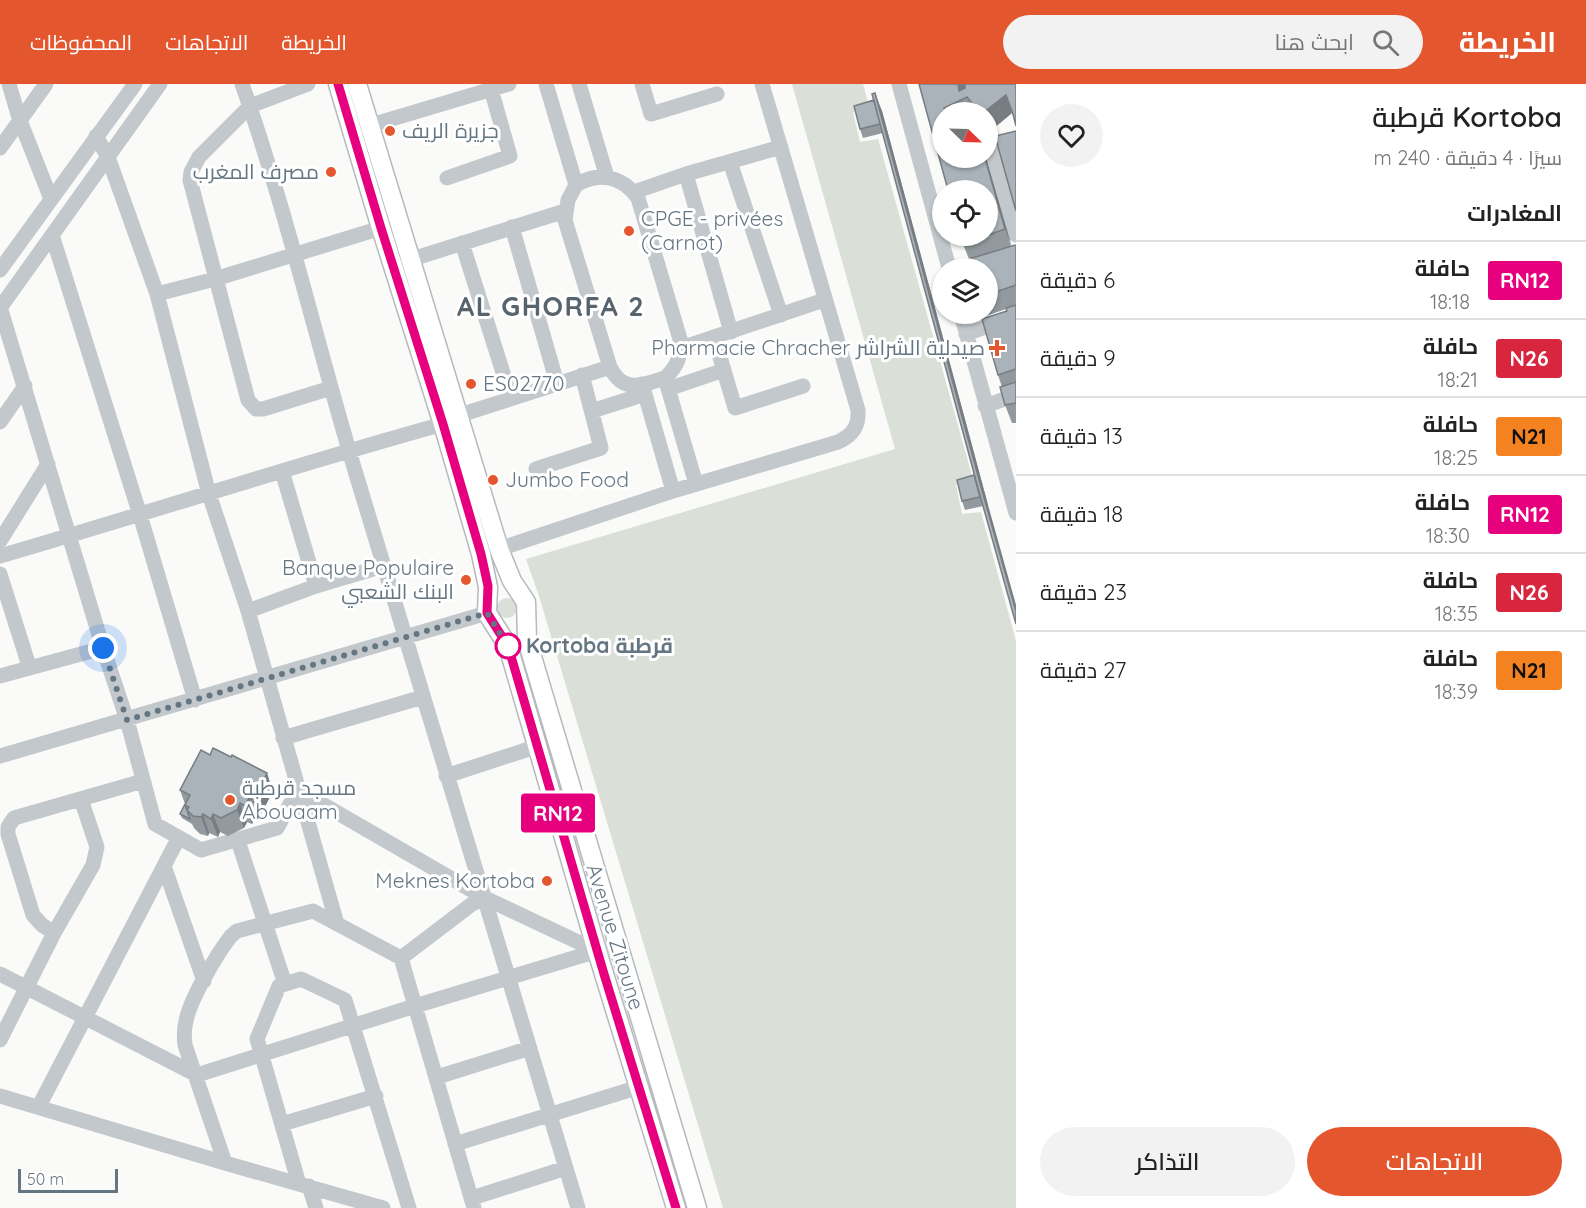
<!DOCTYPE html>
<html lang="ar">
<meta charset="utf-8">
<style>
body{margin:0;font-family:Quicksand,Cairo,sans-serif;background:#f2f2f2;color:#222;direction:rtl;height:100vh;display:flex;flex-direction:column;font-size:22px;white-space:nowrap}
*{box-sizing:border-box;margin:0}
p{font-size:20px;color:#767676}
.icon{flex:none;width:33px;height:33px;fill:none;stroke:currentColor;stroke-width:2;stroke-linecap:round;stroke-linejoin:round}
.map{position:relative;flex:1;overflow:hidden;direction:ltr}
.panel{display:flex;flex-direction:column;background:#fff;width:570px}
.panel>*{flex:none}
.badge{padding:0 12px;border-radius:4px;font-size:21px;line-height:39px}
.needle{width:39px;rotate:113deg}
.fabs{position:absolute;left:932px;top:18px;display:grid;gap:12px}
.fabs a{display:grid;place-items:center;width:66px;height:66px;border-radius:50%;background:#fff;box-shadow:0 2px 4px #0004;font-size:30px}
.scale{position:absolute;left:18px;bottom:15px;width:100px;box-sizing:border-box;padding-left:6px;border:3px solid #657683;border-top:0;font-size:16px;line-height:21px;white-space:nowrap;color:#657683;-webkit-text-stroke:4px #fff;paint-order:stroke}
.you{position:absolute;width:30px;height:30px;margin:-15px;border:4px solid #fff;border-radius:50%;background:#1a73e8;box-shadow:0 0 0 9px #1a73e833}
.map>.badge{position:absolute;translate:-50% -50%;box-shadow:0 0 0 3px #fff}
h2{padding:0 24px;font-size:22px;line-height:54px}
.round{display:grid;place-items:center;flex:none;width:63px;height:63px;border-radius:32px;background:#f2f2f2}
.summary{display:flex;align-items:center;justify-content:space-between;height:102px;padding:0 24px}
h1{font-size:28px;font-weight:600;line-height:45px}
.primary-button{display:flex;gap:12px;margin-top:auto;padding:12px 24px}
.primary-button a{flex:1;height:69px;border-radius:36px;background:#e4572e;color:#fff;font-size:24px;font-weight:600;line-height:69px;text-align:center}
.primary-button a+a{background:#f2f2f2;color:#222}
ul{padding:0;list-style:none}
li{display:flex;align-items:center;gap:18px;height:78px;padding:0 24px;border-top:2px solid #e0e0e0}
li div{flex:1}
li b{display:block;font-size:22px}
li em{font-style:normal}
li .badge{min-width:66px;font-weight:700;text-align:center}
header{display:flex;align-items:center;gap:36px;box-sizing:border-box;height:84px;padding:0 30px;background:#e4572e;color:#fff}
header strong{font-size:28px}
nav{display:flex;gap:33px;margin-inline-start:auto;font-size:21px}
.search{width:420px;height:54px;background:#f2f2f2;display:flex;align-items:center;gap:15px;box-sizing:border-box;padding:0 21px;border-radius:33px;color:#767676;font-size:22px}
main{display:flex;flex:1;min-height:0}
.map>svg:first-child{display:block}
.green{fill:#dadfd7}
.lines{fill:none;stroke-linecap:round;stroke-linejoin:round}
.major-casing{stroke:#b5babe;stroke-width:21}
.minor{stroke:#c3c8cc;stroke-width:15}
.major{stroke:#fff;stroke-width:18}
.wall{fill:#929a9f}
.shaded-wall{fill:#777d82}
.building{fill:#aab3b9;stroke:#777d82;stroke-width:1.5}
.line-casing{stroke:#fff;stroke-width:14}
.line{stroke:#e6007e;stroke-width:9}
.walk{stroke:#657683;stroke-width:6;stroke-dasharray:0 10.8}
.poi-dot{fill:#e4572e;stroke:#fff;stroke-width:2}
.stop-dot{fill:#fff;stroke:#e6007e;stroke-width:3}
.labels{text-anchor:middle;stroke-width:6;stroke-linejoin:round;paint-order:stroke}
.poi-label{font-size:21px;fill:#657683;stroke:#fff;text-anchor:start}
.stop-label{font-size:21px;font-weight:bold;fill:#657683;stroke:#fff;text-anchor:start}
.street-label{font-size:21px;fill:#657683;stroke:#fff}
.district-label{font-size:27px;font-weight:bold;letter-spacing:1.5px;fill:#57646e;stroke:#fff}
</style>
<header>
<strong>الخريطة</strong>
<div class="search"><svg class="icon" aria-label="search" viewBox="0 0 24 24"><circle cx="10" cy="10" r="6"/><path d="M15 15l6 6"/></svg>ابحث هنا</div>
<nav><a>الخريطة</a><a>الاتجاهات</a><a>المحفوظات</a></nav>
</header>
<main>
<section class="panel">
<div class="summary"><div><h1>Kortoba قرطبة</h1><p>سيرًا · 4 دقيقة · 240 m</p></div><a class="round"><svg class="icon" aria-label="heart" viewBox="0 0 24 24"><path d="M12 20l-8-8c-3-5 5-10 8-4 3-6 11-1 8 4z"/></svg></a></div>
<h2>المغادرات</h2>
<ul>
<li><span class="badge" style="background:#e6007e;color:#fff">RN12</span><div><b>حافلة</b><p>18:18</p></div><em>6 دقيقة</em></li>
<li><span class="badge" style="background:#d7263d;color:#fff">N26</span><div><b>حافلة</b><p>18:21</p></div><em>9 دقيقة</em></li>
<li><span class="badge" style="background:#f58220;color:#111">N21</span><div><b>حافلة</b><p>18:25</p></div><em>13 دقيقة</em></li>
<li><span class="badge" style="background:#e6007e;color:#fff">RN12</span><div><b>حافلة</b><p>18:30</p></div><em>18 دقيقة</em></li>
<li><span class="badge" style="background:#d7263d;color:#fff">N26</span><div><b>حافلة</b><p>18:35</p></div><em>23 دقيقة</em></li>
<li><span class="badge" style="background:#f58220;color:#111">N21</span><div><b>حافلة</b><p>18:39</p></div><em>27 دقيقة</em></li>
</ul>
<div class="primary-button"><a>الاتجاهات</a><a>التذاكر</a></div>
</section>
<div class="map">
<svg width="1016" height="1124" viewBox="0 0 1016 1124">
<rect width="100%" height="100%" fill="#fafaf8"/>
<!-- green -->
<path class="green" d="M792,0H863L869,22L853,28L860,58L878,55L973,395L956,401L962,430L981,428L1016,557V1124H723L539,512L526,475L895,365Z
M497 524a10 10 0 1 1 20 0a10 10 0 1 1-20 0Z"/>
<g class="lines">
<defs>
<path id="major" d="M338,0L381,144L443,340L481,470L488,503L487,529L508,562L597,867L676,1124
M357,0L499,465L512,497L526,518L527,556L697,1124"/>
</defs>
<!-- major casing -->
<use href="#major" class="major-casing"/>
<!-- minor -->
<path class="minor" d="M9,0L19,34L51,115
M242,0C287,128 317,261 356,390C428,635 505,879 578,1124
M308,0L250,22L199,73L191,88L190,96L248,316L256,325H263L331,304
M546,0L576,101L568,116L565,136L610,283C623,310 642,301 665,294L696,400
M579,0L607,93
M642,0L651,30L717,10
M899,0L949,184
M368,42L509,0
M96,52L108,73L157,210L209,410L248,527L337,840
M987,54L1016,151
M0,64L46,0
M730,78L781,231
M686,90L731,248
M447,94L510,72L491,5
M576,101C599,87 622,92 638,114L680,255C681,272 678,282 665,294
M634,108L686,90L781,63
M512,143L557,299
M52,151L140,431L195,616
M462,159L511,314
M409,176L565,127
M0,186L135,0
M157,210L215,195L381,144
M0,223L103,564L127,636L155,740L201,766L277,744L298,706
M0,224L160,0
M961,230L1016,429
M966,250L1016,232
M714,253L735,324L803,302
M681,264L824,216
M642,300L673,407
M668,305L724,286
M985,322L1016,311
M592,327L645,310
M457,332L610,283
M0,338L25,302
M536,385L601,364L582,291
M282,387L316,502
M0,457L48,380
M499,465L673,407L838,358C853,351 859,342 858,326L762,0
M0,472C148,429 295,381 443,340
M0,490L29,582
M248,527L316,502L383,482
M0,592L103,564
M283,654L423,613
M0,672L487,529
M446,692L538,662
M298,706L485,814L597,867
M238,757L285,900
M164,782L204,897
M54,849L42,841L33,831L8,750V743L14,734L143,697
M401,874L472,820L485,814
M0,890L197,991L415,922L617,861
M0,956L54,849L93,781L97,763L81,715
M437,993L530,964
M0,1012L225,1079L383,1124
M39,1022L178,755
M282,1040L376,1012
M455,1060L639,1003
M225,1079L185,961C184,953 184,945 186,937C190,915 217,870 231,852L237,847L313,827L401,874L474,1124
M299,1100L257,955L279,902L301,895L345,916L409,1124
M309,1102L316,1124
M472,1114L566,1084"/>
<!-- major -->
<use href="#major" class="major"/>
</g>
<!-- wall -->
<path class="wall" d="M919,0H1016L1014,34L1012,29L988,49L987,28H942V74H986L1011,162H1016V339H1012L1005,321L1002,303L998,291L1006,225L983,233L982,230H987V184L969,175L963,160Z
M874,16L882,27L988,421L965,426L962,417L974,391L883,49L863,54L860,45Z
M180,706L273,707L259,734L256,732L252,740L247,738L244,744L228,752L220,748L218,753L209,749L208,752L200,750L194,744L192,740L182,734L180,730L185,720Z"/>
<!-- shaded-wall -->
<path class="shaded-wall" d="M958,0H968L962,15L958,2Z
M875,9L882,27L988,421L1016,521V527L981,403Z
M1006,11L1012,29L988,49L987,28H984Z
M985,74H986L1012,163L1005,145Z
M267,689L273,707L259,734L253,716Z
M249,714L256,732L252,740L245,722Z
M240,719L247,738L244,744L237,726Z
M203,730L209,749L208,752L201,733Z
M213,730L220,748L218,753L211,735Z"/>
<!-- building -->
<path class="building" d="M919,0H958L959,7L965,4V0H1016V42L1013,30L1006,11L984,28H979L967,13L944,24L946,28H942V74H985L1005,145L963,160L961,152H987V106H948Z
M875,9L981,403L1016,527V540L978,404L872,10Z
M874,16L880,40L860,45L854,22Z
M1016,47V127L995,52Z
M1015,161L1016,162V201L987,211V184H968L966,176Z
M1016,221V285L998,291L982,235L1007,227L1006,224Z
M1016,298V319L1005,321L1000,303Z
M974,391L980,413L962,417L957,396Z
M213,664L231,673L232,671L267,689L253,716L249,714L245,722L240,719L237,726L221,734L213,730L211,735L203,730L201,733L193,732L187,726L189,723L185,721L190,711L180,706L201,666L210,671Z
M185,720V721L190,735L180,730Z"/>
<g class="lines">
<defs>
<path id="line" d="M338,0L381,144L443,340L481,470L488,502L487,529L508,562L604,890L676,1124"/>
</defs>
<!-- line casing -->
<use href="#line" class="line-casing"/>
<!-- line -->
<use href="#line" class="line"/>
<!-- walk -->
<path class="walk" d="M103,564L127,636L487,529L508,562"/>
</g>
<!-- markers -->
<g class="poi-dot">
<circle cx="390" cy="47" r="6"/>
<circle cx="331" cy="88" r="6"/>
<circle cx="629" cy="147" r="6"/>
<path d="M994 255h6v6h6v6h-6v6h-6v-6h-6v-6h6z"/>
<circle cx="471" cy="300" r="6"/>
<circle cx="493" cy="396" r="6"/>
<circle cx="466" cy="496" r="6"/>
<circle cx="230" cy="716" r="6"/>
<circle cx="547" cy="797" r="6"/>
</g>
<circle class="stop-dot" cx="508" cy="562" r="12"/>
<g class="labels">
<!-- poi labels -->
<g class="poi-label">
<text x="402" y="54">جزيرة الريف</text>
<text x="319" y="95" text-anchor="end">مصرف المغرب</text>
<text x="641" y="142">CPGE - privées<tspan x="641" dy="24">(Carnot)</tspan></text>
<text x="985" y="271" text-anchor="end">Pharmacie Chracher صيدلية الشراشر</text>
<text x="483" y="307">ES02770</text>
<text x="505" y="403">Jumbo Food</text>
<text x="454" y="491" text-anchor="end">Banque Populaire<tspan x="454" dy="24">البنك الشعبي</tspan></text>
<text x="242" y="711">مسجد قرطبة<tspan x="242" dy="24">Abouaam</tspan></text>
<text x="535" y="804" text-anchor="end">Meknes Kortoba</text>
</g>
<!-- stop labels -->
<g class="stop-label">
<text x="526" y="569">Kortoba قرطبة</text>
</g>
<!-- street labels -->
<g class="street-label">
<text transform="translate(615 853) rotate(73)" y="7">Avenue Zitoune</text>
</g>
<!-- district labels -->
<g class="district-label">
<text x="551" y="232">AL GHORFA 2</text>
</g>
</g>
</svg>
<div class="fabs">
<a><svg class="needle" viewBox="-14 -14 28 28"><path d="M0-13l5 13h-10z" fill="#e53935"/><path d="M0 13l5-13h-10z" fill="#767676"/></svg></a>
<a><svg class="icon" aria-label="locate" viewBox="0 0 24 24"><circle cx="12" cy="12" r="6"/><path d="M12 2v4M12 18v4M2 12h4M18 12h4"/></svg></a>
<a><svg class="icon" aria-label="layers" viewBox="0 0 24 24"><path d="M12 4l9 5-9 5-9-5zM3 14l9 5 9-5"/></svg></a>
</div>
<div class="scale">50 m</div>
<div class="you" style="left:103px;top:564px"></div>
<b class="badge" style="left:558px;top:729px;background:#e6007e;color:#fff">RN12</b>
</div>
</main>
